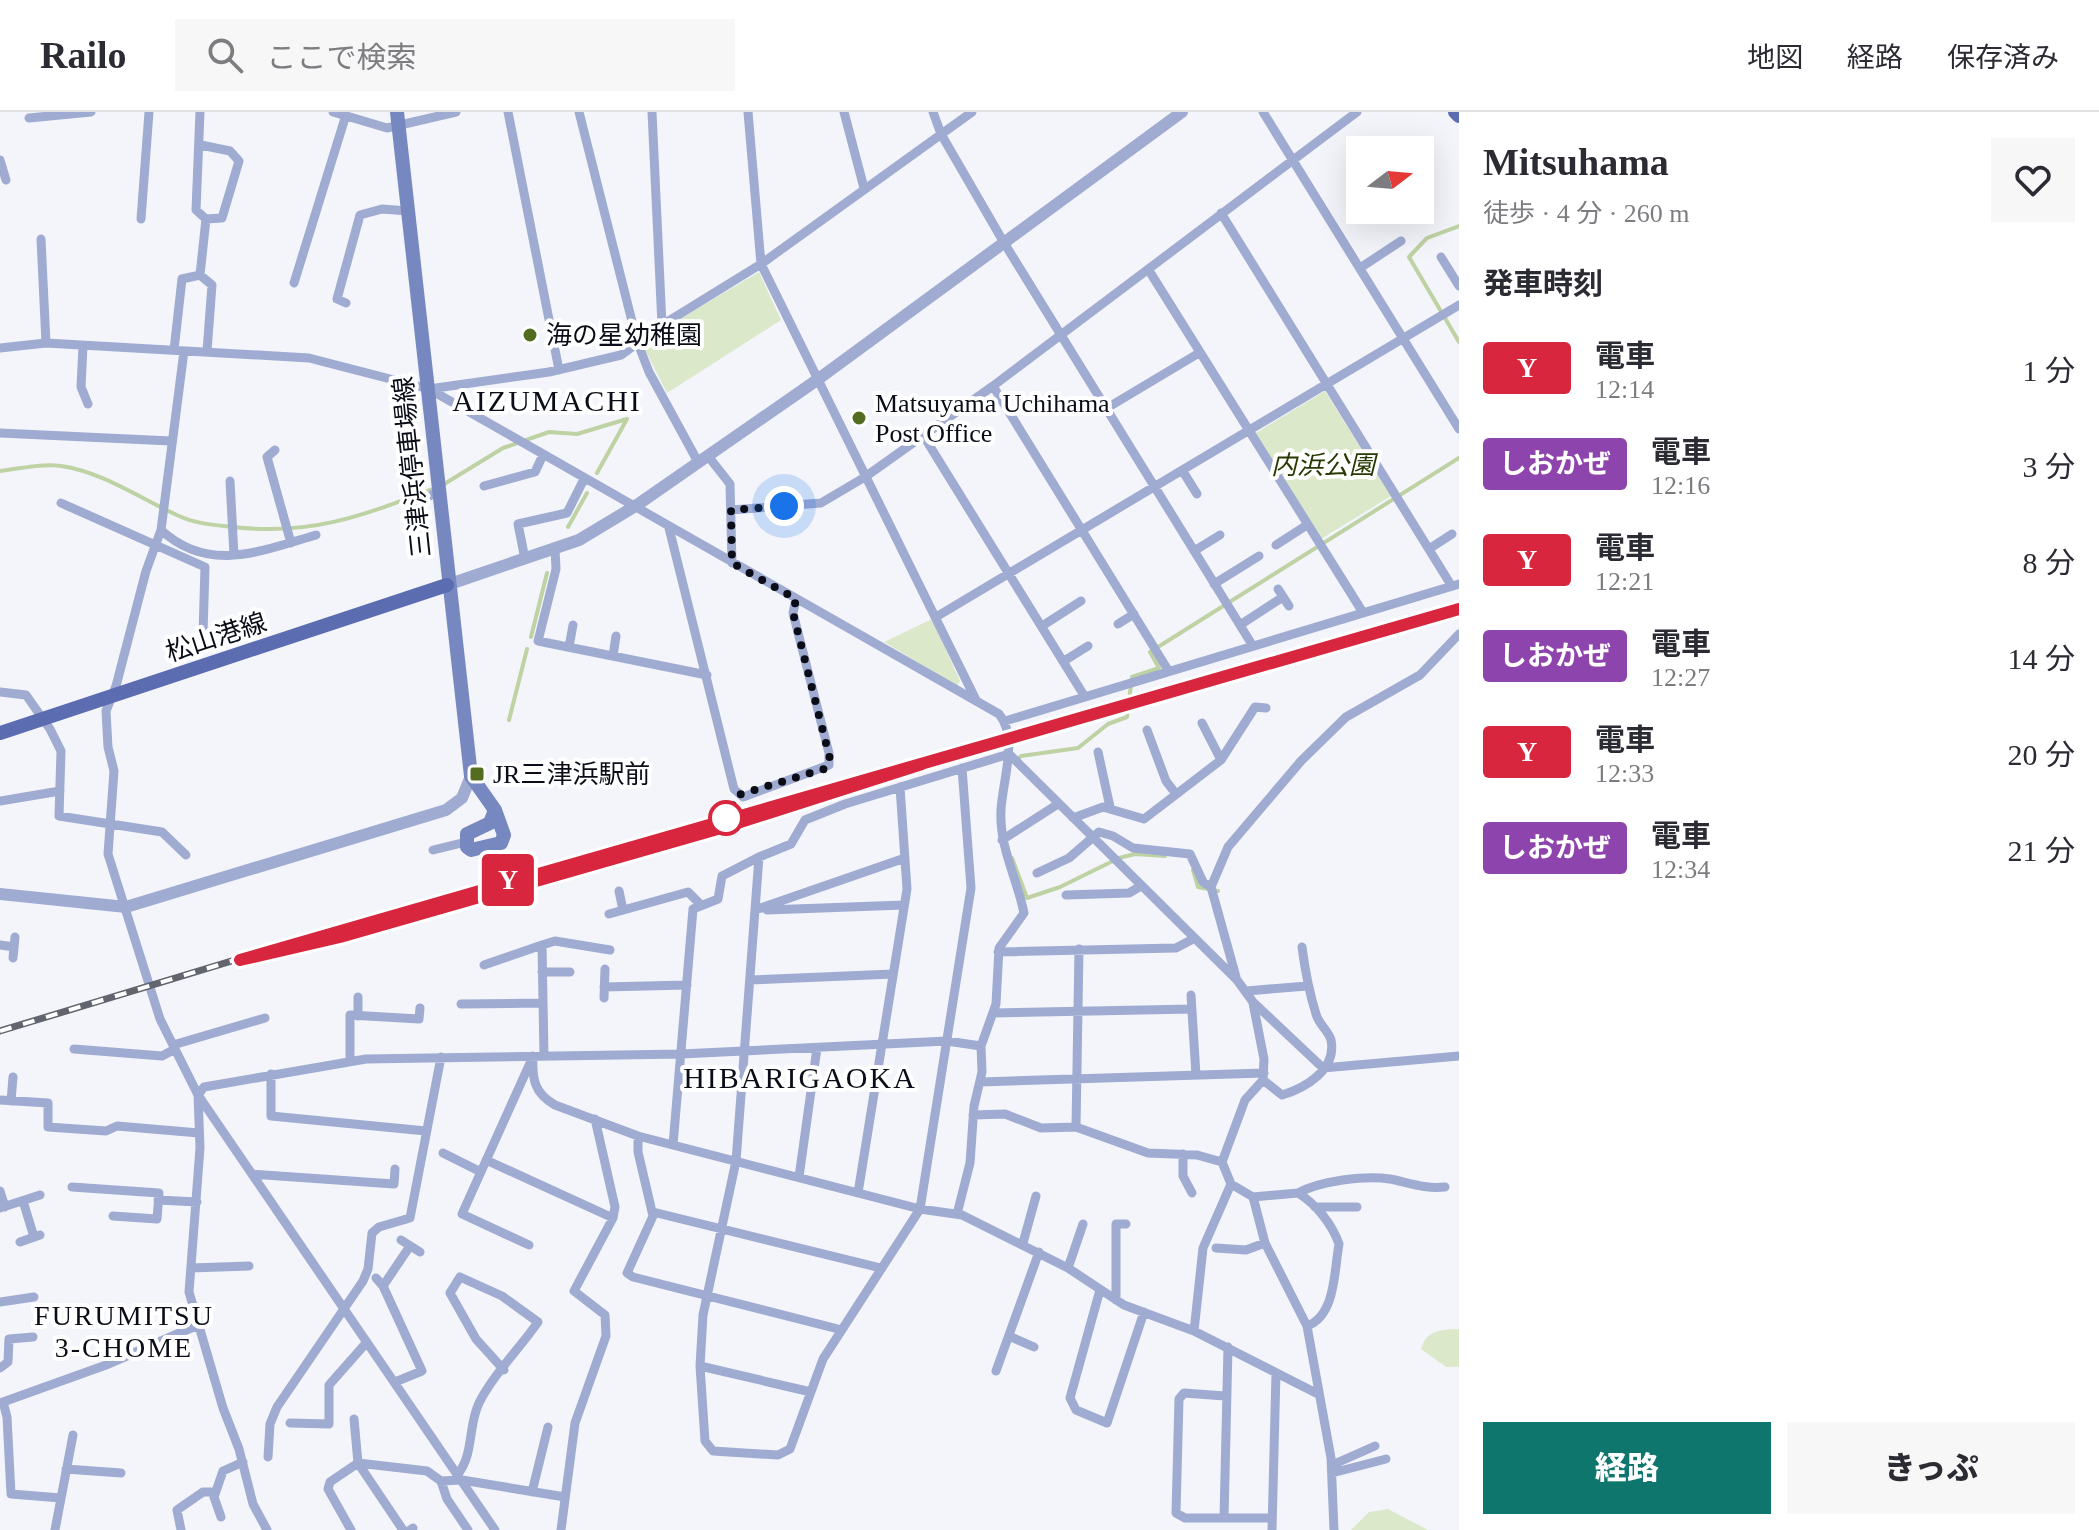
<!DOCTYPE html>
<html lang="ja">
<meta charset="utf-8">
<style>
body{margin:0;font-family:"Times New Roman","Noto Sans JP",serif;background:#f7f7f7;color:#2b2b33;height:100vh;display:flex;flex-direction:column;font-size:30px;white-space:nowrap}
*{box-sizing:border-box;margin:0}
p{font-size:26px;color:#7c7c81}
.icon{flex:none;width:44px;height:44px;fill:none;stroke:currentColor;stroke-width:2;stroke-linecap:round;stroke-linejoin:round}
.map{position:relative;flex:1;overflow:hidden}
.drawer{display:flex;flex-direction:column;background:#fff;width:640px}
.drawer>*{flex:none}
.badge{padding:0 16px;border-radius:6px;font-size:28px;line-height:52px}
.needle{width:52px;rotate:74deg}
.buttons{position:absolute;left:1346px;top:24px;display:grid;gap:16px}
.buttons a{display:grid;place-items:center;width:88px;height:88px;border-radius:0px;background:#fff;box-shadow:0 8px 32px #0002;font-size:40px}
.you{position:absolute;width:40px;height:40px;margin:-20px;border:6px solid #fff;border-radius:50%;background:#1a73e8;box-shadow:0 0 0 12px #1a73e833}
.map>.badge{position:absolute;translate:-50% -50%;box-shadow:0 0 0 4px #fff}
h2{padding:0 24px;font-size:30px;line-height:72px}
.round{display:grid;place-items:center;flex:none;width:84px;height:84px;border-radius:0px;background:#f7f7f7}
.headline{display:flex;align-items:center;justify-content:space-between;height:136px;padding:0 24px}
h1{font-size:38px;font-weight:800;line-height:60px}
.cta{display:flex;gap:16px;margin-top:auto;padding:16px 24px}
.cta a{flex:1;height:92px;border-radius:0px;background:#0f766e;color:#fff;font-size:32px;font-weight:800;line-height:92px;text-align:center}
.cta a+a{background:#f7f7f7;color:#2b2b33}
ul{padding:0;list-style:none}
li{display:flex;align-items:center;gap:24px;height:96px;padding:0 24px}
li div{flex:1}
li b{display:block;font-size:30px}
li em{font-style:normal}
li .badge{min-width:88px;font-weight:700;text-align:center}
header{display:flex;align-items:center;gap:48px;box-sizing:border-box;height:112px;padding:0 40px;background:#fff;border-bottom:2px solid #e1e1e2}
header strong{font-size:38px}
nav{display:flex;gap:44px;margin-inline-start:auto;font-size:28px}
.search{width:560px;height:72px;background:#f7f7f7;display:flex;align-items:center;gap:20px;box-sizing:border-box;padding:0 28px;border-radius:0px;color:#7c7c81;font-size:30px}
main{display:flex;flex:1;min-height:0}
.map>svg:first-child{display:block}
.green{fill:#dbe8ca}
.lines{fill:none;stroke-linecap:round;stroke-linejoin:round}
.stream{stroke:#bed2a3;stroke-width:4}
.minor{stroke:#a0abd2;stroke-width:9}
.tertiary{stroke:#a0abd2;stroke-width:12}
.secondary{stroke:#7787bf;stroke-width:14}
.primary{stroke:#5b6cb0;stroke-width:14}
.rail-casing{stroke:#62656d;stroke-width:7}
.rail{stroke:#fff;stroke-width:4;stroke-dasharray:12;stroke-linecap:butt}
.line-casing{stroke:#fff;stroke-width:18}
.line{stroke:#d7263d;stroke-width:12}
.walk{stroke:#0a0d17;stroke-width:8;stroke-dasharray:0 14.4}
.poi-dot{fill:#526d20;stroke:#fff;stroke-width:3}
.stop-dot{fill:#fff;stroke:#d7263d;stroke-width:4}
.labels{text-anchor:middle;stroke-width:8;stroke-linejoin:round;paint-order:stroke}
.poi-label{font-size:26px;fill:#0a0d17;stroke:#fff;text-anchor:start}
.park-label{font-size:26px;font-style:italic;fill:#283903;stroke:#fff}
.street-label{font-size:26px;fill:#0a0d17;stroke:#fff}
.neighbourhood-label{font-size:28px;letter-spacing:2px;fill:#0a0d17;stroke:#fff}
.quarter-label{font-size:30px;letter-spacing:2px;fill:#0a0d17;stroke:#fff}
</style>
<header>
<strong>Railo</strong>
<div class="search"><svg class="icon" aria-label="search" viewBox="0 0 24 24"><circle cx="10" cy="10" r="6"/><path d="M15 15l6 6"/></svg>ここで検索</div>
<nav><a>地図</a><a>経路</a><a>保存済み</a></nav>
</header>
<main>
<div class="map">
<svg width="1459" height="1418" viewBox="0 0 1459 1418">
<rect width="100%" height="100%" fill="#f3f5fb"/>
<!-- green -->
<path class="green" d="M759,160L781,208L667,281L641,230Z
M1325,279L1391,384L1321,427L1254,322Z
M932,507L960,569L957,574L884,530Z
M1459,1217V1255H1446L1421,1237C1427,1217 1441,1218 1459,1217Z
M1388,1397L1428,1418H1351L1369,1400Z"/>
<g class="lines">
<!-- stream -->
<path class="stream" d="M1459,114L1427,126L1409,145L1459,230
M0,359C19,357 42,351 61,354C103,360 141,387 179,404C196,412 215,413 233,415C310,424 362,404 433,377
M597,361L627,307
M441,374L503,336L549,320L577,322L627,307
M568,415L587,381
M531,525L547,461
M509,608L527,537
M1016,649L1021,644L1078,636L1108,612L1127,605L1132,565L1159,556L1150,540L1459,346
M1012,746L1027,786L1060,775L1119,746L1135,742L1165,744
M1193,758L1198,775L1218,779"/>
<!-- minor -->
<path class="minor" d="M200,0L196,98L206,107L200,163L212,173L207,239
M333,0L387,16L456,0
M508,0L559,258
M579,0L637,229L649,260L698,350
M652,0L662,213
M748,0L761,152L976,588
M844,0L864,76
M933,0L941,22L1003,129L1251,531
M1263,0L1459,317
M29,6L91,0
M201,33L230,39L239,49L222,106L206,107
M0,48L6,68
M1221,101L1451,473
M141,107L149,0
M41,127L46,231
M1441,145L1459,174
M1360,156L1401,129
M1148,157L1362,499
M294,171L345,6
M346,191L337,187L360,103L382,97L408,99
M83,234L81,275L88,292
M0,236L46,231L309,246L429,277L999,602C1019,625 1002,671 1001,698C999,735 1017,766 1024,801L999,836L996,892L981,934L982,960L974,994L970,1051L957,1102
M174,238L182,167L200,163
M184,239L161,418L146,459L116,574L106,599L108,635L114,659L108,742L160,907L198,983L495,1418
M993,274L1168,558
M429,277L549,260L621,243L662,213L761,152L972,0
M1107,296L1199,241
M0,321L171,329
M923,323L1085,585
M275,338L267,345L291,431
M708,344L730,372L732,451
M1182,358L1197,382
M230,369L234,443
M484,374L535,360L543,343
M61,391L205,455L203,522
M411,395L438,379
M731,398L821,391L865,365L993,274L1357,0
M669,416L734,677L743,685L829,653V641L793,501L796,487
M161,418C209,462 261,439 316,423
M1276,433L1307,413
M555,437L556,457L538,529L707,563
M1429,437L1452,422
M1194,439L1220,423
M525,447L518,412L567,401L584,367
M1214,472L1259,444
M1278,477L1289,494
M936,505L1459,193
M1118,512L1134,502
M1240,513L1283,485
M1042,514L1081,489
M569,535L573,513
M613,544L616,524
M1064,549L1088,534
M0,580L26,583L50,617L61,639L59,704L162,720L186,743
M1005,609L1459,472
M1202,611L1221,648
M1147,618L1166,669L1176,682
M1098,640L1110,695
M1009,642L1237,868L1253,890L1323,956L1459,944
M962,656L971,776L920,1097L823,1247L790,1337L778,1343L713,1339L705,1329L700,1254L703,1203L736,1049L759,745L791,732L805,708L845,692L1009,642
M0,689L60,679
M1073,706L1103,695L1144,707L1221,648L1255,595L1266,596
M1002,728L1058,692
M433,738L466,730
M1037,761L1069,746L1099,720L1113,724L1133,736L1190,742L1203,770L1211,775
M619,779L623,798
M1066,783L1129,781L1141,774
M755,798L905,746
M767,798L904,793
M609,802L688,780L700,792
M0,833L14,835
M998,840L1176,836L1193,827
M13,846L15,825
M484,853L542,833
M542,860H570
M1236,865L1211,775L1228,735L1301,649L1346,605L1420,563L1459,522
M750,868L893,862
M604,875L687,873
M1246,879L1307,874
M1191,883L1196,963
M604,886L605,857
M1253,891L1264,947L1263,968L1245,988L1222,1050L1231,1072L1253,1085L1265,1131L1307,1214L1331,1346L1334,1418
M461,892L543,891
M993,901L1192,897
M358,904V885
M173,933L265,906
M74,937L162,944L175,937
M533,944C532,967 534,981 555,993L638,1024L920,1097L962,1103L1068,1156L1124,1193L1194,1219L1316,1281
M544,944L542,833L555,829L610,838
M350,949V903L419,907L420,896
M271,962V1004L426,1019
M1263,968L1282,983C1305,976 1337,958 1331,928C1328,918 1319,913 1316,902C1309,880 1305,858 1302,835
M980,970L1264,961
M0,988L48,991V1015L106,1019L117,1014L199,1021
M11,989L13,965
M973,1003L1005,1002L1041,1016L1076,1015L1148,1041L1197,1043L1222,1050
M1076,1015L1079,837
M638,1024V1040L653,1104L627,1161L633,1165L842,1218
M673,1033L693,797L718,787L722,764L759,745
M443,1041L481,1060
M1183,1042V1064L1192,1081
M486,1048L613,1106
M252,1062L394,1072L395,1057
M799,1065L817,936
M72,1075L159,1081L157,1107L113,1104
M0,1079L5,1095
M858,1081L907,777L900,675
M1298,1081C1320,1069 1365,1063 1390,1067C1410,1071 1425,1077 1445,1075
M1253,1085L1298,1081C1316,1092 1332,1112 1339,1132C1334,1159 1336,1203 1307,1214
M158,1088L197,1090
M23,1089L34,1125
M1315,1095H1357
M0,1096L40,1083
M653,1100L881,1156
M401,1128L420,1140
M20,1130L40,1123
M1023,1131L1036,1084
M529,1133L462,1102L530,951
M1216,1136L1246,1138L1265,1131
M191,1156L249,1154
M1068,1156L1083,1112
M376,1166L383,1174L422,1259L395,1270
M383,1174L410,1134
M1100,1178L1070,1286L1076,1298L1107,1311L1144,1200
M1116,1188V1112H1126
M0,1190L34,1185
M1194,1219L1203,1136L1231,1072
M1009,1224L1034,1235
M700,1254L811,1280
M0,1256L8,1250L9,1227L33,1225
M996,1259L1039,1140
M1225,1284L1184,1281L1179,1287L1176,1401L1185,1406H1272
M3,1290L106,1253L198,1213
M0,1291L3,1290L7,1305L11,1382L61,1386
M354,1307L358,1351L403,1418
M290,1311L329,1312V1273L367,1230
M268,1345L270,1312L277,1295L363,1169L368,1157L372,1121L379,1115L410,1106L441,945
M1332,1353L1375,1334
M66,1357L121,1361
M1332,1361L1386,1347
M458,1362C474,1342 468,1313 479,1291C493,1263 520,1236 538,1210L502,1184L460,1165L450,1181L476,1227L504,1258
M441,1369L447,1387L468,1418
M532,1380L548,1315
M221,1405L214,1385L223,1359L243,1350
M1224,1406L1228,1235
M55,1418L73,1323
M181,1418L177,1398L203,1380H215
M267,1418L253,1392L239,1337L223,1296L189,1180L200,1036L198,983L204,975L366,947L681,942L947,929L981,934
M351,1418L328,1377L330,1370L358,1351L427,1359L441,1369L462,1368L565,1385
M410,1418L413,1416
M561,1418L575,1311L606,1224L605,1203L574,1179L613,1106L615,1095L595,1007
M1272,1418L1276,1261"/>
<!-- tertiary -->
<path class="tertiary" d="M447,473L579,428L637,393L817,268L1182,0
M0,782L126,795L446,698L462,686L471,664"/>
<!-- secondary -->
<path class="secondary" d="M397,0L471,664L495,698L504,723L501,731L471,738L467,735V722L490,711L495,698"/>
<!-- primary -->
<path class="primary" d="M1455,0L1459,4
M0,621L447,473"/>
<defs>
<path id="rail" d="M0,919L334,818L852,669L1007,630L1459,497"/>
</defs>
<!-- rail casing -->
<use href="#rail" class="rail-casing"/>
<!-- rail -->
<use href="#rail" class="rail"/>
</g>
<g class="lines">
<defs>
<path id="line" d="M922,652L728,714L340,825L240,848L1459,497"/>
</defs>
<!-- line casing -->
<use href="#line" class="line-casing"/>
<!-- line -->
<use href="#line" class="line"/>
<!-- walk -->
<path class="walk" d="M726,706L738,683L824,657L830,647L793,501L796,487L732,451L731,398L784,394"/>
</g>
<!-- markers -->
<g class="poi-dot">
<circle cx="530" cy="223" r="8"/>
<circle cx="859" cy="306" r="8"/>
<rect x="469" y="654" width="16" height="16" rx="4"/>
</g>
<circle class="stop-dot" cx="726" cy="706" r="16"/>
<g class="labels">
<!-- poi labels -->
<g class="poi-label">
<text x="546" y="232">海の星幼稚園</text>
<text x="875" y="300">Matsuyama Uchihama<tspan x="875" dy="30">Post Office</tspan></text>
<text x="493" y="671">JR三津浜駅前</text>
</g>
<!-- park labels -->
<g class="park-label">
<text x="1323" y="362">内浜公園</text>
</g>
<!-- street labels -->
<g class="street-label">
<text transform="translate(412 355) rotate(-96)" y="9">三津浜停車場線</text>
<text transform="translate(216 525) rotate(-18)" y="9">松山港線</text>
</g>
<!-- neighbourhood labels -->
<g class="neighbourhood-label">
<text x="124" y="1213">FURUMITSU<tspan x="124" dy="32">3-CHOME</tspan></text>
</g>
<!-- quarter labels -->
<g class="quarter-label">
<text x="547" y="299">AIZUMACHI</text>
<text x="800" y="976">HIBARIGAOKA</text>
</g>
</g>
</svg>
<div class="buttons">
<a><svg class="needle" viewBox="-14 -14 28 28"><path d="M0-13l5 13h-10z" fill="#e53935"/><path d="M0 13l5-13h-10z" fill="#7c7c81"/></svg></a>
</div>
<div class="you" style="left:784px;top:394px"></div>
<b class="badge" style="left:508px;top:768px;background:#d7263d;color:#fff">Y</b>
</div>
<section class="drawer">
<div class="headline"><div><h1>Mitsuhama</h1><p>徒歩 · 4 分 · 260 m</p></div><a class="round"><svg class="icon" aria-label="heart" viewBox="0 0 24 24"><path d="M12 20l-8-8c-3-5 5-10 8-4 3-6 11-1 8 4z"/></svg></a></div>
<h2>発車時刻</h2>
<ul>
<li><span class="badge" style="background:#d7263d;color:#fff">Y</span><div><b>電車</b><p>12:14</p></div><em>1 分</em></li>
<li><span class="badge" style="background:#8e44ad;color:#fff">しおかぜ</span><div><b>電車</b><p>12:16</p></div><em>3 分</em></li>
<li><span class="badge" style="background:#d7263d;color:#fff">Y</span><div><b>電車</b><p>12:21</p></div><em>8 分</em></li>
<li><span class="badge" style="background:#8e44ad;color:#fff">しおかぜ</span><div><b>電車</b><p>12:27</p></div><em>14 分</em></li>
<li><span class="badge" style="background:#d7263d;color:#fff">Y</span><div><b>電車</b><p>12:33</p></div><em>20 分</em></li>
<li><span class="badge" style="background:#8e44ad;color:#fff">しおかぜ</span><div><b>電車</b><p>12:34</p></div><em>21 分</em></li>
</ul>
<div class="cta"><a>経路</a><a>きっぷ</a></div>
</section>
</main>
